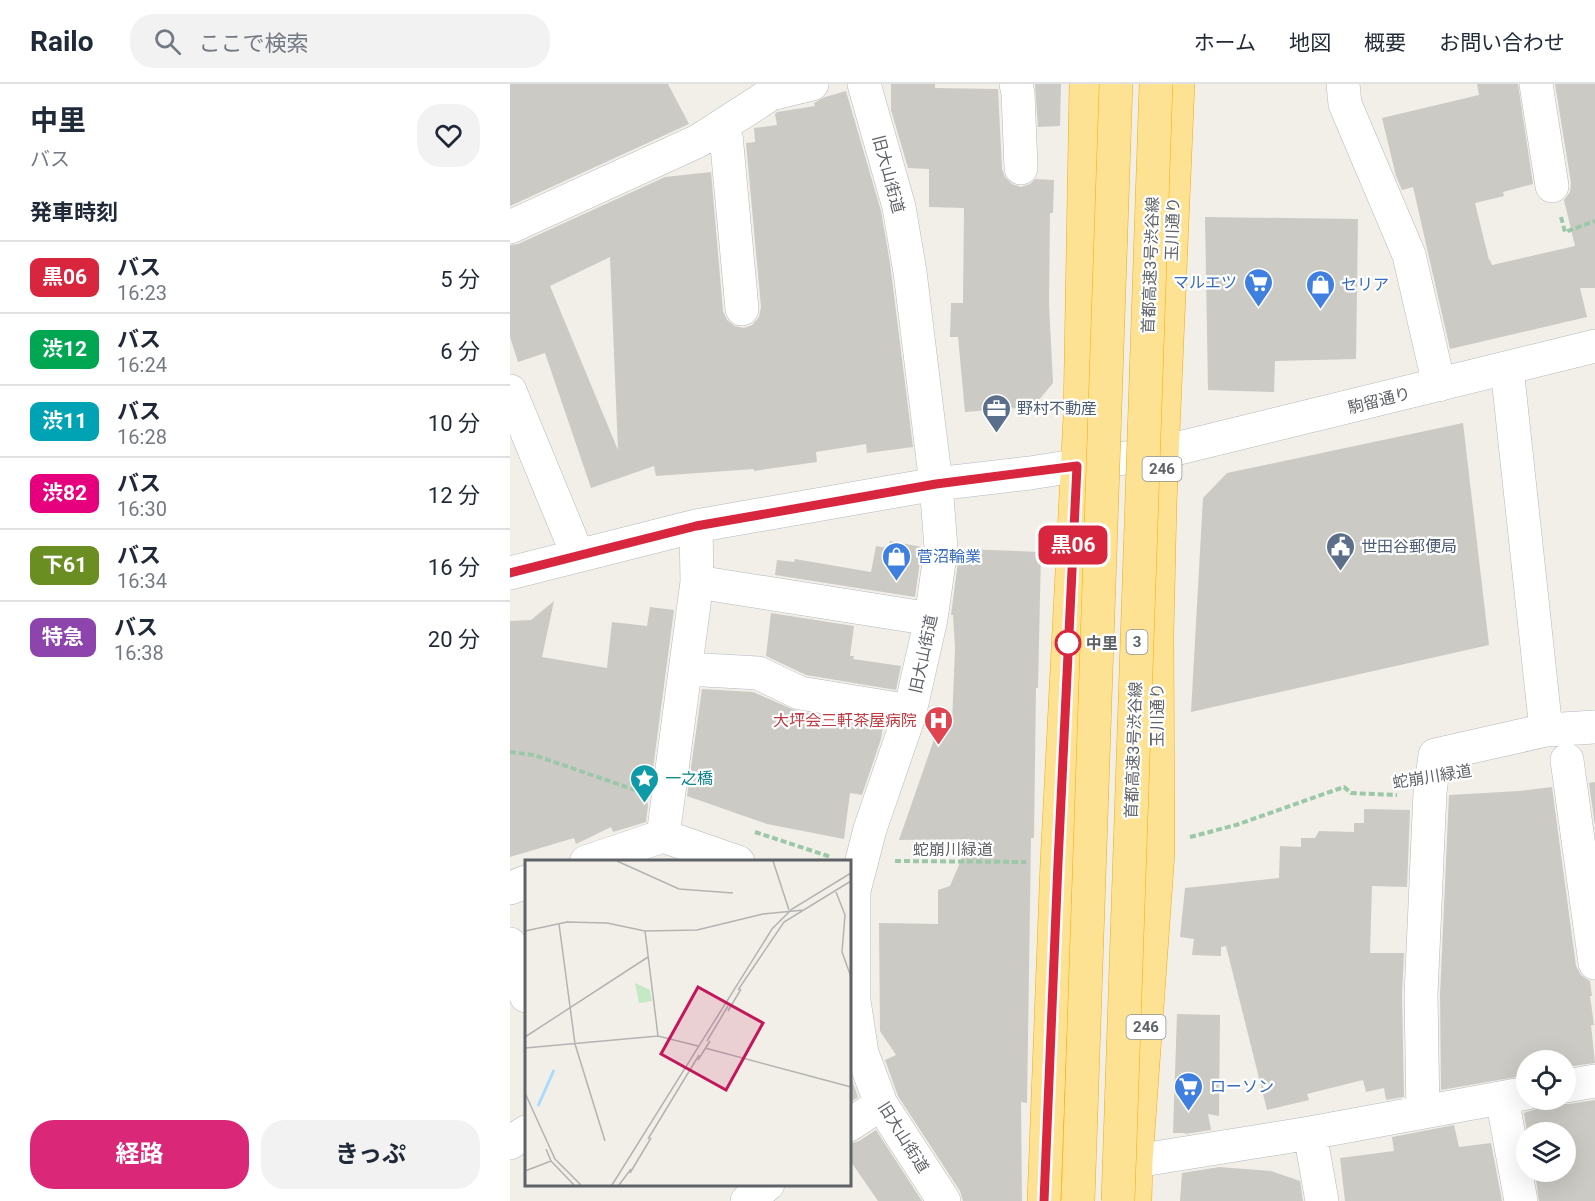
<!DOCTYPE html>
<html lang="ja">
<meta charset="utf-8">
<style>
body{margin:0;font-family:Roboto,"Noto Sans JP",sans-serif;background:#f2f2f3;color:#1f2937;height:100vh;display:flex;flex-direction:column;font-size:22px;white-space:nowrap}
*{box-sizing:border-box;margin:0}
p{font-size:20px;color:#747a83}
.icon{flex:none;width:33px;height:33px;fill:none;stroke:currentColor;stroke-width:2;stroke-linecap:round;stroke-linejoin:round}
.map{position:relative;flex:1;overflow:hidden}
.details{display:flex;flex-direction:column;background:#fff;width:510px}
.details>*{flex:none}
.badge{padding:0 12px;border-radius:9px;font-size:21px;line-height:39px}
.fabs{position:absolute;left:1006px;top:966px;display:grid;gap:12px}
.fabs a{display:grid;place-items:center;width:60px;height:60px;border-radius:50%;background:#fff;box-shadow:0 6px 24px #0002;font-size:30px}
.map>.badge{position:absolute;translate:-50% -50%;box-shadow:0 0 0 3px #fff}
h2{padding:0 30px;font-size:22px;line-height:54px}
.round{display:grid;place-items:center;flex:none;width:63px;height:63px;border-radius:24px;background:#f2f2f3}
.summary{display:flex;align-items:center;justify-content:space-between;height:102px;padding:0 30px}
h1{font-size:28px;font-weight:700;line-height:45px}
.button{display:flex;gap:12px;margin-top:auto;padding:12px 30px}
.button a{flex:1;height:69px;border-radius:24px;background:#db2777;color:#fff;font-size:24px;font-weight:700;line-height:69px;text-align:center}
.button a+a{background:#f2f2f3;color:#1f2937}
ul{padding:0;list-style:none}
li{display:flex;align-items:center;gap:18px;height:72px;padding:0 30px;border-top:2px solid #e0e1e3}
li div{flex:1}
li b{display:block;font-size:22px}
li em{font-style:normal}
li .badge{min-width:66px;font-weight:700;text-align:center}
header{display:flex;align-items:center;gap:36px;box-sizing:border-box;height:84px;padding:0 30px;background:#fff;border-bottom:2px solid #e0e1e3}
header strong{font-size:28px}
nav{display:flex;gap:33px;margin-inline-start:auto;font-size:21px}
.search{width:420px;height:54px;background:#f2f2f3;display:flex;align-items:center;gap:15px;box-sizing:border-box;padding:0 21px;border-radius:24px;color:#747a83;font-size:22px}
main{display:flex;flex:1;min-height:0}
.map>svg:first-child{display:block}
.building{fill:#cccac5;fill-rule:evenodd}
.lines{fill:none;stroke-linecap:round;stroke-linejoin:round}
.minor-casing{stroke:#b5b8bc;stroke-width:34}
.highway-casing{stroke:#f9ab00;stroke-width:34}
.path{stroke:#9cc7a9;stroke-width:4;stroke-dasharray:6 3;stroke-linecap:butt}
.minor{stroke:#fff;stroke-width:33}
.highway{stroke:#fde293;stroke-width:33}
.highway-bridge-casing{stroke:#f9ab00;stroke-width:34;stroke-linecap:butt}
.highway-bridge{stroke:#fde293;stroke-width:33}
.line-casing{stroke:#fff;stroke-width:14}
.line{stroke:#d7263d;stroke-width:9}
.stop-dot{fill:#fff;stroke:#d7263d;stroke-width:3}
.labels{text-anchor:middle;stroke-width:4.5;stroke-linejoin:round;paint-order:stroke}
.shield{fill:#fff;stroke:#8f9295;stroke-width:1.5}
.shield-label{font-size:15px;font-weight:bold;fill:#5f6368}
.street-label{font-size:16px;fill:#5f6368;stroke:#fff}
.shop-label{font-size:16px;fill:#366cbe;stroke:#fff;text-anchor:start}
.service-label{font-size:16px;fill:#4e5e75;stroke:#fff;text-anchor:start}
.stop-label{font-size:16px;font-weight:bold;fill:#5f6368;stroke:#fff;text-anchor:start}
.health-label{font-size:16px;fill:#be3a42;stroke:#fff;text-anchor:end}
.culture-label{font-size:16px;fill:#0d838f;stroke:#fff;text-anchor:start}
.inset-river{fill:none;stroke:#aadaff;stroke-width:3}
.inset-road{fill:none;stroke:#b3b3b1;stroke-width:1.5}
.view{fill:#c2185b;fill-opacity:0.15;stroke:#c2185b;stroke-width:3}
.inset-edge{fill:none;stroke:#5f6368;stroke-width:3}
</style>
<header>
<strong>Railo</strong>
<div class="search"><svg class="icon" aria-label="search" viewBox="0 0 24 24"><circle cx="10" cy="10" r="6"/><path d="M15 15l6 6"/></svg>ここで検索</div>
<nav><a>ホーム</a><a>地図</a><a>概要</a><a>お問い合わせ</a></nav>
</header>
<main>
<section class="details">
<div class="summary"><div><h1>中里</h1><p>バス</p></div><a class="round"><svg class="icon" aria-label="heart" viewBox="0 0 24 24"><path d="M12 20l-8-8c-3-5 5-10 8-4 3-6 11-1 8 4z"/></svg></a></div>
<h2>発車時刻</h2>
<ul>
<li><span class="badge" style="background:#d7263d;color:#fff">黒06</span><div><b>バス</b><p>16:23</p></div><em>5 分</em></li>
<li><span class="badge" style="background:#00a651;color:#fff">渋12</span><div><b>バス</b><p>16:24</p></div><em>6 分</em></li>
<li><span class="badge" style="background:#00a3b4;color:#fff">渋11</span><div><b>バス</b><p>16:28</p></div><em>10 分</em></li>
<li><span class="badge" style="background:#e6007e;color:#fff">渋82</span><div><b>バス</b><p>16:30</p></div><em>12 分</em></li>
<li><span class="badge" style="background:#6b8e23;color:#fff">下61</span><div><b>バス</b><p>16:34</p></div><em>16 分</em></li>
<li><span class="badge" style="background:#8e44ad;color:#fff">特急</span><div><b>バス</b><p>16:38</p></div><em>20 分</em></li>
</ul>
<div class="button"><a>経路</a><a>きっぷ</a></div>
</section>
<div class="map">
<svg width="1085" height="1117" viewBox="0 0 1085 1117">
<rect width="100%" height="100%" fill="#f1efe8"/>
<!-- building -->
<path class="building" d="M0,0H158L179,40L0,122Z
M381,0H425V4L488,5L492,85L495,93L502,100L511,103L520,100L525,95L544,96L543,129H540L539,220L543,299L523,323L455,328L448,253H440L441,219H453L454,124L419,123V85L398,84L381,26Z
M525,0H551L550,42L528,43Z
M967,0H1008L1023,100L993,108L994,112L965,119L979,176H980L982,181L1065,162L1054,116L1060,108L1061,99L1045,0H1085V204H1070L1077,233L940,265L903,103L892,106L886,92L872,34L969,11Z
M336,7L371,127L380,179L403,363L357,369L356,360L306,368L307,378L244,387V385L146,392L144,382L81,404L35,269L8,278L0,253V161L8,160L155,93L201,88L213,227L217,236L225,242L234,244L242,241L249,233L251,223L236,59L245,58L244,44L267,41L265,30L267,28L305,22L304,19L315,13ZM100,173L108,366L40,202Z
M695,133L848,135L846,275L765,277L764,308L698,306Z
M953,339L979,561L681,628L693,414L717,389Z
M380,457L412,463L405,513L265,491L267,476L284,478L285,475L361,488L366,462L378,464Z
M453,465L531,468L528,604H526L524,754H521L517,1019L511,1018L512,1117H453L450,1107L388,1012L375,976L386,971L370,947L369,839L428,840V806L440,802L460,755L389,756L430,638L442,639L445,564L443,531H441L449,470H453Z
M44,517L32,573L97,584L102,538L137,542L140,523L164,526L141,700L133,697L138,721L136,738L103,748L101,743L66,760L64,754L0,773V537L21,536Z
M261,529L344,542L340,572H344L343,575L391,582L386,606L296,591L256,572Z
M192,605L243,608L287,627L373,642L371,655L352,711L340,709L334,755L257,740L177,712Z
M1085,698V742L1079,699Z
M1042,703L1066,882L1071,891L1080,897L1082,912H1080L1084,941H1081L1085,979L1056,983V976H1017V991L931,1006L930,911L939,711L1009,707Z
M854,725L900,726L897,803L862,802L860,869H894L892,910L894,1013L876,1016L874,1004L856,1008L853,996L797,1010L799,1016L757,1026L716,862L711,863V872L682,871L684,855L670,853L675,804L769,794L770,762L791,763V754H805L809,747L844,748V739H854Z
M667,930L710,931L709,1032L698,1030L701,1046L675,1050V1049H663Z
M341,993L348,1013L339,1019V994Z
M1034,1016H1044L1050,1020H1059L1085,1016V1117H1029L1025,1088H1056V1048H1017L1014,1029L1029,1024Z
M944,1041L949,1063L981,1059L992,1117H835L830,1074L884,1067L882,1053Z
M366,1046L412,1117H368L339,1075V1060L349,1057Z
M709,1083L761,1087L790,1097L793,1117H670L672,1089Z"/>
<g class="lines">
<defs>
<path id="minor" d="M354,0L389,123L400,188L426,400L431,464L421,535L399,632L360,745L344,807V917L352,969L371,1020L434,1117
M506,0L508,9L511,84
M833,0L835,20L899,171L929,301
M1026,0L1042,102
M215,40L232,225
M0,143L188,57L261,10L302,0
M997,284L1036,646
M0,307L68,472
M0,489L186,442L426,400L520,389L653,368L1085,262
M187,498L421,535
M176,585L248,589L290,609L400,627
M1057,676L1085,879
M153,752L187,498L186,442
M76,778L153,752L228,778
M0,804L16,798
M0,860L16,912
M1056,1002L1085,997
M992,1014L1011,1117
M913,1028L911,911L920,708L925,671L1036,646L1085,643
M339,1041L371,1020
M800,1049L812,1117
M0,1059L16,1048
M626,1077L800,1049L1017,1009
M237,1117L258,1100"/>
<path id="highway" d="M534,1117L547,779L570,333L576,0
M625,1117L626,1077L648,769L647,550L650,419L668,0"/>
</defs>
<!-- minor casing -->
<use href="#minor" class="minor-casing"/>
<!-- highway casing -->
<use href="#highway" class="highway-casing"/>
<!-- path -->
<path class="path" d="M1051,133L1055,148L1085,137
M0,668L24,671L128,707
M245,748L321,773
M680,753L726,741L834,703L841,709L887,711
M385,777L516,778"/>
<!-- minor -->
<use href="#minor" class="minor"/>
<!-- highway -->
<use href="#highway" class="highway"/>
<defs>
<path id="highway-bridge" d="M568,1117L606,0
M608,1117L646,0"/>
</defs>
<!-- highway-bridge casing -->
<use href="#highway-bridge" class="highway-bridge-casing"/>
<!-- highway-bridge -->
<use href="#highway-bridge" class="highway-bridge"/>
</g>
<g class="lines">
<defs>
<path id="line" d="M0,489L186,442L426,400L567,382L548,779L534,1117"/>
</defs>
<!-- line casing -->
<use href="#line" class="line-casing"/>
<!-- line -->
<use href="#line" class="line"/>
</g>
<!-- icons -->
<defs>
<symbol id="supermarket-pin" viewBox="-11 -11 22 30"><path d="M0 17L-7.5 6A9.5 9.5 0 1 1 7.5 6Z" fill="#3f7fe0" stroke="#fff"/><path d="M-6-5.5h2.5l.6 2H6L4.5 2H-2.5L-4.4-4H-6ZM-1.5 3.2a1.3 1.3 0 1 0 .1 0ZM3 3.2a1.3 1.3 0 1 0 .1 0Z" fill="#fff"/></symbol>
<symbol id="shop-pin" viewBox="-11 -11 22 30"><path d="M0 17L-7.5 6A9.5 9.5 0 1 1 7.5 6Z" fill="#3f7fe0" stroke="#fff"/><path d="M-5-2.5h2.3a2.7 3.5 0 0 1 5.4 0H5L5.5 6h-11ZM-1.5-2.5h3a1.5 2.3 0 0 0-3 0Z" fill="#fff"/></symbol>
<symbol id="office-pin" viewBox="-11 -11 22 30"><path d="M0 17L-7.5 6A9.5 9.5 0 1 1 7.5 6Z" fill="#5c6f8a" stroke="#fff"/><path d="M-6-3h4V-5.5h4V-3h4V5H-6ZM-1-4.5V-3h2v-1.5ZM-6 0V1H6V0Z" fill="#fff"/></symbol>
<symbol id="civic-pin" viewBox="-11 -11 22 30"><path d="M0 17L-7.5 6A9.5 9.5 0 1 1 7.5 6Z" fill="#5c6f8a" stroke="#fff"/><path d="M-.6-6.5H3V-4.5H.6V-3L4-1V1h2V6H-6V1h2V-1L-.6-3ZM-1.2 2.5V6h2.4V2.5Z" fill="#fff"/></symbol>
<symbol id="hospital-pin" viewBox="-11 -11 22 30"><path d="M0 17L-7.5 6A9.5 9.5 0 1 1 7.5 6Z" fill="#e0444e" stroke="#fff"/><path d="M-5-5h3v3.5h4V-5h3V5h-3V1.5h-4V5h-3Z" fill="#fff"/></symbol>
<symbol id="sight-pin" viewBox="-11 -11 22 30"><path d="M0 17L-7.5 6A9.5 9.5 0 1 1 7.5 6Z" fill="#0f9aa8" stroke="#fff"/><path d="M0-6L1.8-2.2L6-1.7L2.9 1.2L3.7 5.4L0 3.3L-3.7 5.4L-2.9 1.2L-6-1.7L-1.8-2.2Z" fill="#fff"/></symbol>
</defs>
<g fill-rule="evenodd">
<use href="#supermarket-pin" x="732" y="182" width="33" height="45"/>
<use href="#shop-pin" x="794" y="184" width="33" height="45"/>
<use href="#office-pin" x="470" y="308" width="33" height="45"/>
<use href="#civic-pin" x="814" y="446" width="33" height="45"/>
<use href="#shop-pin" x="370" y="456" width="33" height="45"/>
<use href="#hospital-pin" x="412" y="620" width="33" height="45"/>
<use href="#sight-pin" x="118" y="678" width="33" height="45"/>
<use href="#supermarket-pin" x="662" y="986" width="33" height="45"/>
</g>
<!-- markers -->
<circle class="stop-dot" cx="558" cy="559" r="12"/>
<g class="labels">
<!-- shield labels -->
<g class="shield">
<rect x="632.5" y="373" width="39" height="24" rx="4.5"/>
<rect x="616.5" y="546" width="21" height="24" rx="4.5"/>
<rect x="616.5" y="931" width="39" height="24" rx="4.5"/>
</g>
<g class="shield-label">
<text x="652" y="390">246</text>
<text x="627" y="563">3</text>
<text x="636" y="948">246</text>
</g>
<!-- street labels -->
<g class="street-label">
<text transform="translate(379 90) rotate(75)" y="6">旧大山街道</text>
<text transform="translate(662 145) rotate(-88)" y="6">玉川通り</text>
<text transform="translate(640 181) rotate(-88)" y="6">首都高速3号渋谷線</text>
<text transform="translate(869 316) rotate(-14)" y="6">駒留通り</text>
<text transform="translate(413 570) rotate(-78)" y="6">旧大山街道</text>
<text transform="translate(647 631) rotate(-90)" y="6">玉川通り</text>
<text transform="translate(623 666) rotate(-88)" y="6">首都高速3号渋谷線</text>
<text transform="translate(922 692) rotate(-9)" y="6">蛇崩川緑道</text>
<text x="443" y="771">蛇崩川緑道</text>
<text transform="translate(394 1053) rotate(58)" y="6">旧大山街道</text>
</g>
<!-- shop labels -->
<g class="shop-label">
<text x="727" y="204" text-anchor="end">マルエツ</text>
<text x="831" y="206">セリア</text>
<text x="407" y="478">菅沼輪業</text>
<text x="700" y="1008">ローソン</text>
</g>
<!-- service labels -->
<g class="service-label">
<text x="507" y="330">野村不動産</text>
<text x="851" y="468">世田谷郵便局</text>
</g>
<!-- stop labels -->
<g class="stop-label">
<text x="576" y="565">中里</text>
</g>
<!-- health labels -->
<g class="health-label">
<text x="407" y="642">大坪会三軒茶屋病院</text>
</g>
<!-- culture labels -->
<g class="culture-label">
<text x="155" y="700">一之橋</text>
</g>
</g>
<!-- overview -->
<g transform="translate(15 776)">
<rect width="326" height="326" fill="#f1efe8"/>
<path d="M110,123L125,130L127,141L114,143Z" fill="#c5e8c5"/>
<path class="inset-river" d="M13,246L29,210"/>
<path class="inset-road" d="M92,1L154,29L208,33M248,1L264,50M311,32L320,55L317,92L326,117M34,64L50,184L80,281M0,71L42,62L82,63L120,71L172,70L238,54L279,50M120,71L133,176M213,130L259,62L326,21M203,151L216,129M0,177L123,97M182,181L203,146M0,188L133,176L173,186M180,188L326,227M173,200L185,181M0,233L30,299L56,325M123,279L174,195M21,289L26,301L49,325M0,311L26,301M105,313L126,278M87,325L247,69L267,49L326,13M94,325L106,309"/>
<path class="view" d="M173,127L238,163L201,230L136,194Z"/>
<rect width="326" height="326" class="inset-edge"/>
</g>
</svg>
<div class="fabs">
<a><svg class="icon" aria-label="locate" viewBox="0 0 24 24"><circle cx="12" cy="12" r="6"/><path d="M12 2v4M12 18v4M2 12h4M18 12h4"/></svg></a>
<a><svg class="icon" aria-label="layers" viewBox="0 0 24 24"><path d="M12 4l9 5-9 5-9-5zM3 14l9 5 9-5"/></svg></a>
</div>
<b class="badge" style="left:563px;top:461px;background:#d7263d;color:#fff">黒06</b>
</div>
</main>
